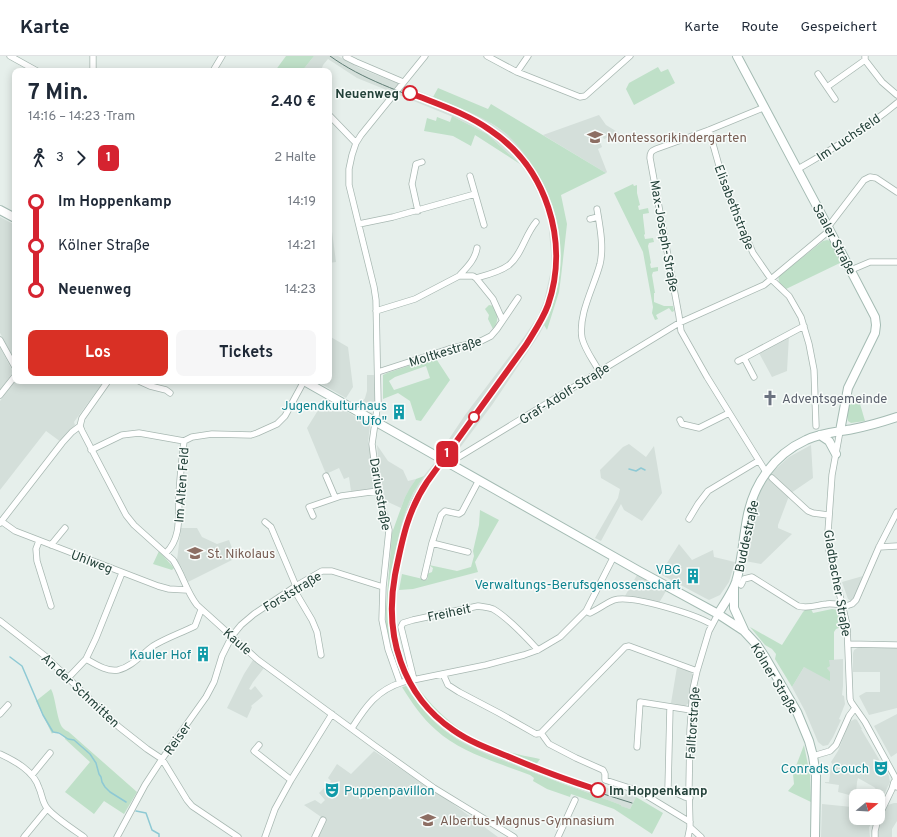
<!DOCTYPE html>
<html lang="de">
<meta charset="utf-8">
<style>
body{margin:0;font-family:Overpass,sans-serif;background:#f6f6f7;color:#1f2937;height:100vh;display:flex;flex-direction:column;font-size:15px;white-space:nowrap}
*{box-sizing:border-box;margin:0}
p{font-size:13px;color:#747a83}
.icon{flex:none;width:22px;height:22px;fill:none;stroke:currentColor;stroke-width:2;stroke-linecap:round;stroke-linejoin:round}
.map{position:relative;flex:1;overflow:hidden}
.sheet{position:absolute;left:12px;top:12px;width:320px;height:316px;display:flex;flex-direction:column;background:#fff;border-radius:8px;box-shadow:0 2px 10px #0003}
.sheet>*{flex:none}
.badge{padding:0 8px;border-radius:6px;font-size:14px;line-height:26px}
.needle{width:26px;rotate:72deg}
.tools{position:absolute;left:849px;top:733px;display:grid;gap:8px}
.tools a{display:grid;place-items:center;width:36px;height:36px;border-radius:8px;background:#fff;box-shadow:0 2px 10px #0003;font-size:20px}
.map>.badge{position:absolute;translate:-50% -50%;box-shadow:0 0 0 2px #fff}
.legs{display:flex;align-items:center;gap:6px;height:44px;padding:0 16px;font-size:13px}
.legs p{margin-inline-start:auto}
.overview{display:flex;align-items:center;justify-content:space-between;height:68px;padding:0 16px}
h1{font-size:22px;font-weight:700;line-height:30px}
.action{display:flex;gap:8px;margin-top:auto;padding:8px 16px}
.action a{flex:1;height:46px;border-radius:8px;background:#d93025;color:#fff;font-size:16px;font-weight:700;line-height:46px;text-align:center}
.action a+a{background:#f6f6f7;color:#1f2937}
ul{padding:0 16px;list-style:none}
li{display:flex;align-items:center;gap:14px;height:44px;font-size:15px}
li i{display:grid;place-items:center;width:6px;height:100%;margin:0 5px;background:currentColor}
li i::after{content:'';width:10px;height:10px;margin:-5px;border:3px solid;border-radius:50%;background:#fff}
li p{margin-inline-start:auto}
li:first-child i{background:linear-gradient(#0000 50%,currentColor 0)}
li:last-child i{background:linear-gradient(currentColor 50%,#0000 0)}
header{display:flex;align-items:center;gap:24px;box-sizing:border-box;height:56px;padding:0 20px;background:#fff;border-bottom:1px solid #e0e1e3}
header strong{font-size:19px}
nav{display:flex;gap:22px;margin-inline-start:auto;font-size:14px}
.map>svg:first-child{display:block}
.built{fill:#d4dfda}
.green{fill:#bfe0c8;fill-rule:evenodd}
.lines{fill:none;stroke-linecap:round;stroke-linejoin:round}
.stream{stroke:#8ec9d4;stroke-width:1.5}
.street-casing{stroke:#a8b8b2;stroke-width:7}
.secondary-casing{stroke:#a4bbb3;stroke-width:10}
.street{stroke:#fff;stroke-width:5.5}
.secondary{stroke:#fff;stroke-width:8}
.tram{stroke:#5f7d75;stroke-width:1}
.line-1-casing{stroke:#fff;stroke-width:9}
.line-1{stroke:#d52330;stroke-width:6}
.stop-1-dot{fill:#fff;stroke:#d52330;stroke-width:2}
.labels{text-anchor:middle;stroke-width:3;stroke-linejoin:round;paint-order:stroke}
.stop-label{font-size:13px;font-weight:bold;fill:#24423a;stroke:#f7fbf9;text-anchor:end}
.education-label{font-size:13px;fill:#785e54;stroke:#f7fbf9;text-anchor:start}
.street-label{font-size:13px;fill:#24423a;stroke:#f7fbf9}
.worship-label{font-size:13px;fill:#5b616d;stroke:#f7fbf9;text-anchor:start}
.culture-label{font-size:13px;fill:#0d838f;stroke:#f7fbf9;text-anchor:end}
</style>
<header>
<strong>Karte</strong>
<nav><a>Karte</a><a>Route</a><a>Gespeichert</a></nav>
</header>
<div class="map">
<svg width="897" height="781" viewBox="0 0 897 781">
<rect width="100%" height="100%" fill="#e6efeb"/>
<!-- built -->
<path class="built" d="M314,0H338L361,13L473,56L483,62L504,76L517,87L541,121L552,144L559,175L561,202L557,232L547,264L539,279L492,349L453,401L441,395L465,359L524,281L538,260L544,245L551,214V197L548,165L543,148L529,120L520,108L487,78L458,63L357,22L328,3L323,9L321,15H302Z
M599,59L606,69L619,77L604,83L602,80L599,82L602,91L598,93L607,116L606,117L543,79Z
M329,160H330L336,206L329,207Z
M0,161L15,169V304L0,277Z
M329,280L348,291L353,331L346,342L316,325H329Z
M789,280L787,315L772,321L759,297Z
M0,291L13,316L0,334Z
M367,319H375V346L370,355L360,350L365,342L367,335Z
M15,325H104L74,366L75,369L61,386L46,375L0,434V345Z
M325,343L370,369L368,387L371,400L374,431L372,433L351,435L349,421L344,423L339,412L326,418L307,372Z
M629,388L646,401L654,390L662,437L642,465L624,454L621,448L601,485L595,482L618,442L620,433L601,422L600,414L623,391Z
M377,389L388,405L403,414L408,425L416,423L405,441L401,452L388,446L381,438Z
M811,389L813,422L791,437L770,418L789,401Z
M435,406L442,410L429,428L430,429L428,432L426,431L411,461L405,483L396,530L394,559L396,579L402,602L411,621L403,622L401,621L394,600L389,581L387,553L388,533L399,474L405,455L418,427Z
M767,421L789,440L778,469V472L792,478L761,508L745,505L754,453L758,439Z
M181,472H197L202,481L217,488L229,484L232,492L230,494L234,503L188,526L182,512L177,504Z
M679,488L692,504L713,494L714,501L735,506L729,526L720,539L709,544L705,542L660,518Z
M637,519L666,535L659,547L625,540Z
M863,520L854,542L851,545L848,543L842,526Z
M859,591H897V652L869,659L859,640L866,636H880V616H853V597L854,594Z
M843,603V630L842,639L844,640L845,648L839,663L841,664L833,681L828,689L823,690L818,686L805,655L792,631L804,611L829,616L827,612L829,609V604Z
M253,604L264,612L253,626L249,633L251,634L255,630L263,640L251,650L252,651L247,662L227,652L244,618Z
M677,611L690,615L693,619L689,647L685,650L671,647Z
M414,628L422,641L437,658L449,668L470,682L571,723L572,721L636,741L630,753L620,750L621,749L532,716L475,694L463,687L442,672L424,655L406,630Z
M897,658V697L891,701L874,670Z
M855,663L857,664L862,673H861L889,720L890,726L883,741L874,731L858,722L857,726L856,738H854L853,740L838,736L839,729L825,727V726H829L831,711L833,709L831,706L838,695L848,670L851,665Z
M374,695L449,745L498,781H317L324,763L304,749L315,744L321,748L325,744L319,737L331,725L328,722L337,708L351,718Z
M894,747H897V765L892,773V781H878L879,764L888,749Z
M822,748L852,751L856,752V762H872L870,770L869,771L870,781H821Z"/>
<!-- green -->
<path class="green" d="M286,0H314L302,15H275Z
M658,11L661,16L668,13L675,27L634,49L626,33L629,27Z
M438,32L488,53L491,48L606,117L561,139L567,168L561,221L559,236L547,274L544,269C549,261 552,251 555,241C568,193 558,143 528,103C521,93 514,84 504,76C480,58 460,53 433,41Z
M452,60L487,78L520,108L475,79L471,90L453,80L424,75L427,62L436,65L437,61L450,66Z
M633,128L634,130L637,129V137L640,149L638,150L639,154L648,152L649,157L643,158V161L645,178L644,179L645,183L653,182L654,186L649,187L648,190L651,207L650,208L651,212L658,211V215L653,216L652,219L655,237H654V246L664,250H673L674,255L672,256L669,252L656,259L658,263L655,264L652,257L653,251L643,196L614,137Z
M827,184L831,185L842,206L786,233C782,229 777,227 779,220L823,185Z
M489,249L494,250C498,259 499,265 493,273L488,263L489,259L485,253Z
M435,301L450,324L421,365L416,364L410,345L398,337L383,343V319L387,317ZM426,310L430,322L394,334L389,325L395,321Z
M851,338L858,341L865,365L851,367L848,365L847,358Z
M424,420C405,445 400,473 394,503C389,531 385,557 390,586L386,569V552L392,477L405,441L410,432L416,423Z
M480,454L499,464L475,506L478,516L413,533L399,534L402,518L427,524L428,520H426L427,518L432,516L433,512L429,509L457,515L471,511L474,500L473,495L479,469Z
M159,495L174,512L172,514L153,508Z
M811,553L813,557L832,553L838,554L841,571L836,573L834,576V604H829L830,610L827,612L830,616V625L804,611L792,631L775,603L776,598L772,593L765,589L750,571L782,589L803,556L805,554Z
M414,628H415C436,656 462,680 496,692C510,697 525,700 540,703L536,709C486,689 444,678 414,628Z
M406,630C418,649 432,666 451,679C470,693 491,700 512,708C548,723 584,735 621,749V750L630,753L636,741L663,757L652,778L614,753L571,738L570,741L547,733L533,725L534,722L530,719C499,707 461,697 436,674C422,662 412,647 402,631Z
M51,633C56,642 57,668 64,673C66,675 68,675 70,677L137,736L124,758L104,745L94,758L65,736L90,706L65,683V682L59,676H53L52,678L36,645Z
M804,689L810,719L811,746L788,735L794,728L793,718Z"/>
<g class="lines">
<!-- stream -->
<path class="stream" d="M629,413L636,415L641,412L645,414
M10,601L22,610L43,659L53,676L59,677L68,683L74,684L90,698L96,707L99,718L101,721L102,726L105,731L110,736L126,746
M136,755L146,757L152,774L159,778V781"/>
<defs>
<path id="street" d="M10,0L37,15
M487,0L517,16L580,41L585,40L630,0
M865,0V4L882,26L897,39
M346,1L356,6L403,26
M93,15V0
M213,15L222,0
M517,16L528,0
M818,18L835,43
M827,31L865,4
M765,51L709,74L656,93C651,95 650,97 650,102L679,260L681,275L707,321L766,416
M329,59L356,87
M709,74L725,131L753,197L771,223L789,240L801,261L809,288L814,314L816,370
M798,113C833,93 866,73 897,47
M470,120L484,169
M597,153C600,171 604,191 600,208C594,231 578,258 582,282C585,294 593,304 599,315
M418,155L412,128L416,108L422,106
M590,163L598,161
M359,168L393,161L475,138
M828,171L864,124L870,121L876,122L897,136
M851,214L870,206H897
M459,220C467,211 475,204 477,192
M476,222L493,243L502,263
M376,255L415,243L459,220H473L476,222C487,219 500,216 509,209C522,198 525,179 536,166
M0,284L15,311
M738,305L744,302
M378,316L449,293L481,285L491,280L497,273L518,242
M754,321L744,302L804,270
M108,325L82,362L80,370L82,375L126,459L134,469L173,504C183,519 186,535 197,549L258,604L375,690L434,732L514,781
M139,325L150,330L166,334L170,337
M0,339L15,320
M680,364L682,368L699,372L729,357
M840,375L832,419L828,476L829,494L847,569L850,643L851,646L865,666L895,721L897,731
M91,394L122,379L139,377L184,385
M449,407L679,267L764,229L830,174
M326,420L335,441
M772,422L808,455L813,457L828,459
M313,460L309,451L341,440L378,435
M689,463L698,448L708,435L758,405
M1,465L15,475L158,530L169,533L187,534
M265,466L271,471L296,530
M0,467L62,387L72,376L80,370
M39,485L36,493L37,505L51,550
M51,489L65,472
M879,491L897,490
M468,496L432,487L441,459L445,455L459,458L462,456L479,424
M166,497C182,481 178,459 179,438C180,420 182,403 184,385L192,381L212,378L251,379L257,377L277,368L285,360L304,325
M424,521L432,487
M741,529L744,523L752,521L798,550C808,553 816,549 827,548C831,547 837,549 842,548
M293,532L312,564L317,576L321,599
M843,551L852,548L856,544L879,491L897,456
M586,555L590,557C599,553 606,547 614,544C631,538 696,559 711,568
M0,565L45,600L119,671L147,693L162,703L187,744L192,750L238,781
M848,588L897,589
M86,603C95,608 107,616 118,614C132,611 142,598 153,590C166,582 181,577 195,570L201,554
M443,618L448,629L459,636L499,657L536,678L541,677L625,591L629,590L697,615
M68,622L86,603L96,582L122,517
M414,624L401,571L403,567L413,564L478,550C483,551 488,551 493,553C507,561 527,582 538,594
M400,627L388,593L382,564L383,531L389,474L386,463L379,442L372,388L378,346L376,244L374,231L349,129V113L352,99L356,87L361,79L425,0
M670,651L668,733L685,741L690,742
M0,658L8,649
M352,672C366,650 377,634 403,626L486,609L524,599L538,594L560,581L586,555L614,500
M541,677L549,688L576,702L603,714L605,718V724L639,735L690,766
M259,689L254,695L291,724
M637,691L640,646L691,654
M0,698C15,705 34,715 39,732C42,738 42,746 47,752C54,761 74,774 84,781
M813,700L830,695L836,689L849,660L855,652
M32,719L50,697
M878,762L892,733L894,726
M690,771L701,781
M24,781L47,753
M117,781L145,729L162,703L206,641L214,626L222,600L232,580L241,569L254,558L296,530L322,515H332L383,531
M265,781L275,753L291,724L332,658
M315,781L323,764
M558,781L575,744
M688,781L690,771L689,731L690,674L693,633L697,615L709,575L718,558
M875,781V775L878,762"/>
<path id="secondary" d="M737,0L828,171L875,261L876,269L875,277L848,332L840,375
M0,154L15,162
M304,325L639,515L718,558L744,575L757,589L765,601L797,656L809,685L813,700L816,720L815,781
M820,379L829,385L836,398
M734,532V552L744,574
M718,558C724,548 732,537 736,526C742,506 743,484 747,463C753,429 773,399 806,384C820,377 837,376 853,373C868,370 882,366 897,361"/>
</defs>
<!-- street casing -->
<use href="#street" class="street-casing"/>
<!-- secondary casing -->
<use href="#secondary" class="secondary-casing"/>
<!-- street -->
<use href="#street" class="street"/>
<!-- secondary -->
<use href="#secondary" class="secondary"/>
<!-- tram -->
<path class="tram" d="M330,0C396,48 485,47 532,121C555,158 560,207 545,249C537,272 521,292 506,312C491,332 478,353 462,373C447,393 429,414 416,437C405,456 401,477 397,498C393,517 388,536 389,556C389,604 414,651 454,678C470,689 489,696 506,703C548,720 590,734 632,747"/>
</g>
<g class="lines">
<defs>
<path id="line-1" d="M410,37C437,48 466,57 490,74C546,111 570,185 548,249C543,263 534,276 526,289L427,426C407,456 402,485 395,519C384,579 402,639 453,674C470,686 489,693 507,700C537,713 567,724 598,734"/>
</defs>
<!-- line-1 casing -->
<use href="#line-1" class="line-1-casing"/>
<!-- line-1 -->
<use href="#line-1" class="line-1"/>
</g>
<!-- icons -->
<defs>
<symbol id="school-bare" viewBox="-9 -9 18 18"><path d="M0-5L7-2L0 1L-7-2ZM-4 1L0 2.5L4 1V4Q0 6-4 4Z" fill="#8d6e63" stroke="#f7fbf9" stroke-width="2.5" paint-order="stroke"/></symbol>
<symbol id="church-bare" viewBox="-9 -9 18 18"><path d="M-1.2-6h2.4v3.5h3.3v2.4h-3.3V6h-2.4V-.1h-3.3v-2.4h3.3Z" fill="#6b7280" stroke="#f7fbf9" stroke-width="2.5" paint-order="stroke"/></symbol>
<symbol id="building-bare" viewBox="-9 -9 18 18"><path d="M-4-6H4V6H1V3H-1V6H-4ZM-2.5-4.3h1.7v1.8h-1.7ZM.8-4.3h1.7v1.8H.8ZM-2.5-1h1.7V.8h-1.7ZM.8-1h1.7V.8H.8Z" fill="#0f9aa8" stroke="#f7fbf9" stroke-width="2.5" paint-order="stroke"/></symbol>
<symbol id="theatre-bare" viewBox="-9 -9 18 18"><path d="M-5-5.5Q0-4 5-5.5V0Q5 5 0 6Q-5 5-5 0ZM-3.3-2.5H-1v1.5H-3.3ZM1-2.5H3.3v1.5H1ZM-2.8 1Q0 5.5 2.8 1Z" fill="#0f9aa8" stroke="#f7fbf9" stroke-width="2.5" paint-order="stroke"/></symbol>
</defs>
<g fill-rule="evenodd">
<use href="#school-bare" x="584" y="70" width="22" height="22"/>
<use href="#church-bare" x="759" y="331" width="22" height="22"/>
<use href="#building-bare" x="388" y="345" width="22" height="22"/>
<use href="#school-bare" x="184" y="486" width="22" height="22"/>
<use href="#building-bare" x="682" y="509" width="22" height="22"/>
<use href="#building-bare" x="192" y="587" width="22" height="22"/>
<use href="#theatre-bare" x="870" y="701" width="22" height="22"/>
<use href="#theatre-bare" x="321" y="723" width="22" height="22"/>
<use href="#school-bare" x="417" y="753" width="22" height="22"/>
</g>
<!-- markers -->
<g class="stop-1-dot">
<circle cx="410" cy="37" r="7"/>
<circle cx="474" cy="361" r="5"/>
<circle cx="598" cy="734" r="7"/>
</g>
<g class="labels">
<!-- stop labels -->
<g class="stop-label">
<text x="399" y="42">Neuenweg</text>
<text x="609" y="739" text-anchor="start">Im Hoppenkamp</text>
</g>
<!-- education labels -->
<g class="education-label">
<text x="607" y="86">Montessorikindergarten</text>
<text x="207" y="502">St. Nikolaus</text>
<text x="440" y="769">Albertus-Magnus-Gymnasium</text>
</g>
<!-- street labels -->
<g class="street-label">
<text transform="translate(848 81) rotate(-34)" y="5">Im Luchsfeld</text>
<text transform="translate(735 151) rotate(69)" y="5">Elisabethstraße</text>
<text transform="translate(665 180) rotate(80)" y="5">Max-Joseph-Straße</text>
<text transform="translate(835 183) rotate(62)" y="5">Saaler Straße</text>
<text transform="translate(445 295) rotate(-17)" y="5">Moltkestraße</text>
<text transform="translate(564 337) rotate(-32)" y="5">Graf-Adolf-Straße</text>
<text transform="translate(181 429) rotate(-86)" y="5">Im Alten Feld</text>
<text transform="translate(381 438) rotate(80)" y="5">Dariusstraße</text>
<text transform="translate(746 480) rotate(-78)" y="5">Buddestraße</text>
<text transform="translate(92 505) rotate(21)" y="5">Uhlweg</text>
<text transform="translate(838 527) rotate(80)" y="5">Gladbacher Straße</text>
<text transform="translate(292 535) rotate(-31)" y="5">Forststraße</text>
<text transform="translate(449 556) rotate(-12)" y="5">Freiheit</text>
<text transform="translate(238 585) rotate(41)" y="5">Kaule</text>
<text transform="translate(775 622) rotate(59)" y="5">Kölner Straße</text>
<text transform="translate(81 634) rotate(43)" y="5">An der Schmitten</text>
<text transform="translate(692 667) rotate(-86)" y="5">Falltorstraße</text>
<text transform="translate(177 682) rotate(-55)" y="5">Reiser</text>
</g>
<!-- worship labels -->
<g class="worship-label">
<text x="782" y="347">Adventsgemeinde</text>
</g>
<!-- culture labels -->
<g class="culture-label">
<text x="387" y="354">Jugendkulturhaus<tspan x="387" dy="15">"Ufo"</tspan></text>
<text x="681" y="518">VBG<tspan x="681" dy="15">Verwaltungs-Berufsgenossenschaft</tspan></text>
<text x="191" y="603">Kauler Hof</text>
<text x="869" y="717">Conrads Couch</text>
<text x="344" y="739" text-anchor="start">Puppenpavillon</text>
</g>
</g>
</svg>
<div class="tools">
<a><svg class="needle" viewBox="-14 -14 28 28"><path d="M0-13l5 13h-10z" fill="#e53935"/><path d="M0 13l5-13h-10z" fill="#747a83"/></svg></a>
</div>
<b class="badge" style="left:447px;top:398px;background:#d52330;color:#fff">1</b>
<section class="sheet">
<div class="overview"><div><h1>7 Min.</h1><p>14:16 – 14:23 · Tram</p></div><b>2.40 €</b></div>
<div class="legs"><svg class="icon" aria-label="walk" viewBox="0 0 24 24"><circle cx="13" cy="4" r="2"/><path d="M13 8l-2 6 4 7M11 14l-3 7M7 12l3-4h3l4 4"/></svg>3<svg class="icon" aria-label="forward" viewBox="0 0 24 24"><path d="M9 5l7 7-7 7"/></svg><b class="badge" style="background:#d52330;color:#fff">1</b><p>2 Halte</p></div>
<ul>
<li><i style="color:#d52330"></i><b>Im Hoppenkamp</b><p>14:19</p></li>
<li><i style="color:#d52330"></i><span>Kölner Straße</span><p>14:21</p></li>
<li><i style="color:#d52330"></i><b>Neuenweg</b><p>14:23</p></li>
</ul>
<div class="action"><a>Los</a><a>Tickets</a></div>
</section>
</div>
